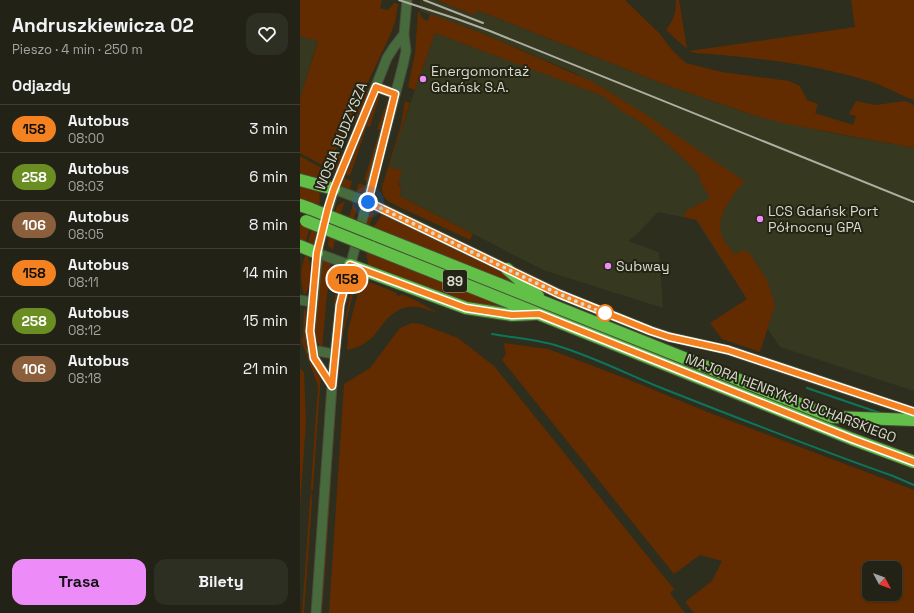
<!DOCTYPE html>
<html lang="pl">
<meta charset="utf-8">
<style>
body{margin:0;font-family:"Space Grotesk",sans-serif;background:#2e2f23;color:#f1f3f6;height:100vh;display:flex;flex-direction:column;font-size:15px;white-space:nowrap}
*{box-sizing:border-box;margin:0}
p{font-size:13px;color:#a2a4a1}
.icon{flex:none;width:22px;height:22px;fill:none;stroke:currentColor;stroke-width:2;stroke-linecap:round;stroke-linejoin:round}
.map{position:relative;flex:1;overflow:hidden}
.drawer{display:flex;flex-direction:column;background:#222216;width:300px}
.drawer>*{flex:none}
.badge{padding:0 8px;border-radius:13px;font-size:14px;line-height:26px}
.needle{width:26px;rotate:131deg}
.fabs{position:absolute;left:562px;top:561px;display:grid;gap:8px}
.fabs a{display:grid;place-items:center;width:40px;height:40px;border-radius:8px;background:#222216;box-shadow:0 1px 3px #0004,0 0 0 1px #3f3f35;font-size:20px}
.you{position:absolute;width:20px;height:20px;margin:-10px;border:3px solid #fff;border-radius:50%;background:#1a73e8;box-shadow:0 0 0 6px #1a73e833}
.map>.badge{position:absolute;translate:-50% -50%;box-shadow:0 0 0 2px #fff}
h2{padding:0 12px;font-size:15px;line-height:36px}
.round{display:grid;place-items:center;flex:none;width:42px;height:42px;border-radius:12px;background:#2e2f23}
.summary{display:flex;align-items:center;justify-content:space-between;height:68px;padding:0 12px}
h1{font-size:19px;font-weight:700;line-height:30px}
.button{display:flex;gap:8px;margin-top:auto;padding:8px 12px}
.button a{flex:1;height:46px;border-radius:12px;background:#ed8cf9;color:#111;font-size:16px;font-weight:700;line-height:46px;text-align:center}
.button a+a{background:#2e2f23;color:#f1f3f6}
ul{padding:0;list-style:none}
li{display:flex;align-items:center;gap:12px;height:48px;padding:0 12px;border-top:1px solid #3f3f35}
li div{flex:1}
li b{display:block;font-size:15px}
li em{font-style:normal}
li .badge{min-width:44px;font-weight:700;text-align:center}
main{display:flex;flex:1;min-height:0}
.map>svg:first-child{display:block}
.built{fill:#373820}
.green{fill:#632b00;fill-rule:evenodd}
.lines{fill:none;stroke-linecap:round;stroke-linejoin:round}
.stream{stroke:#0d765a;stroke-width:2}
.minor-casing{stroke:#494a39;stroke-width:11}
.highway-casing{stroke:#494a39;stroke-width:14}
.minor{stroke:#476b3d;stroke-width:9}
.highway{stroke:#62c048;stroke-width:12}
.rail{stroke:#aeafa2;stroke-width:2}
.highway-bridge-casing{stroke:#494a39;stroke-width:14;stroke-linecap:butt}
.highway-bridge{stroke:#62c048;stroke-width:12}
.line-casing{stroke:#fff;stroke-width:9}
.line{stroke:#f58220;stroke-width:6}
.walk{stroke:#d9dacf;stroke-width:4;stroke-dasharray:0 7.2}
.poi-dot{fill:#ed8cf9;stroke:#232413;stroke-width:1.5}
.stop-dot{fill:#fff;stroke:#f58220;stroke-width:2}
.labels{text-anchor:middle;stroke-width:4;stroke-linejoin:round;paint-order:stroke}
.shield{fill:#232413;stroke:#a2a397;stroke-width:1}
.shield-label{font-size:13px;font-weight:bold;fill:#d9dacf}
.poi-label{font-size:14px;fill:#d9dacf;stroke:#232413;text-anchor:start}
.street-label{font-size:14px;fill:#d9dacf;stroke:#232413}
</style>
<main>
<section class="drawer">
<div class="summary"><div><h1>Andruszkiewicza 02</h1><p>Pieszo · 4 min · 250 m</p></div><a class="round"><svg class="icon" aria-label="heart" viewBox="0 0 24 24"><path d="M12 20l-8-8c-3-5 5-10 8-4 3-6 11-1 8 4z"/></svg></a></div>
<h2>Odjazdy</h2>
<ul>
<li><span class="badge" style="background:#f58220;color:#111">158</span><div><b>Autobus</b><p>08:00</p></div><em>3 min</em></li>
<li><span class="badge" style="background:#6b8e23;color:#fff">258</span><div><b>Autobus</b><p>08:03</p></div><em>6 min</em></li>
<li><span class="badge" style="background:#8b5e3c;color:#fff">106</span><div><b>Autobus</b><p>08:05</p></div><em>8 min</em></li>
<li><span class="badge" style="background:#f58220;color:#111">158</span><div><b>Autobus</b><p>08:11</p></div><em>14 min</em></li>
<li><span class="badge" style="background:#6b8e23;color:#fff">258</span><div><b>Autobus</b><p>08:12</p></div><em>15 min</em></li>
<li><span class="badge" style="background:#8b5e3c;color:#fff">106</span><div><b>Autobus</b><p>08:18</p></div><em>21 min</em></li>
</ul>
<div class="button"><a>Trasa</a><a>Bilety</a></div>
</section>
<div class="map">
<svg width="614" height="613" viewBox="0 0 614 613">
<rect width="100%" height="100%" fill="#2d2e1d"/>
<!-- built -->
<path class="built" d="M120,0H137L174,15L177,10L366,85L453,115L522,131L614,148V391L480,347L447,299L396,220L358,212L336,235L328,241L359,252L363,308L243,270L100,196L101,187L89,167L93,153L135,33L301,95L277,74L184,34L120,11Z
M0,36L18,40L0,99Z"/>
<!-- green -->
<path class="green" d="M0,0H82L80,8L87,10L91,7L94,3L98,4L95,23L87,42L28,166L26,167L0,153V99L18,41L0,36Z
M137,0H325L360,34L373,51L386,63L422,72L489,81L500,86L507,100L518,104L515,113L553,125L556,116L549,114L556,101L575,105L605,101L614,105V148L487,124L453,115L366,85L177,10L174,15Z
M376,0H379L387,49L366,30C374,20 376,12 376,0Z
M551,0H614V100C599,95 585,86 569,81C513,64 454,57 395,53L389,51L555,27Z
M118,12H120C120,17 124,20 128,21L130,14L184,34L293,82L345,114L444,181C432,197 412,219 424,240C427,246 432,250 435,255L442,250L446,251L450,254L467,280L475,305L460,352L422,339L410,323L447,299L397,220L384,217L386,211L410,198L399,179L401,177C382,156 361,138 339,121C334,118 329,116 325,113C317,108 310,102 303,96L135,33L115,90L108,87L115,54Z
M80,63L61,111L51,128H50Z
M78,95H80L70,127L67,126L50,176L45,174Z
M88,99L89,101L68,182L64,180L80,130L77,129Z
M105,101L110,103L89,167L102,171L98,184L101,187L100,196L173,234L170,240L91,203C84,199 82,194 82,187L101,125Z
M42,151L37,171L32,168C32,162 36,153 42,151Z
M0,156L23,169L21,180L0,174Z
M44,178L52,181L50,189L41,186Z
M59,183L67,186L64,194L56,191Z
M0,184L19,189L20,202L18,206L0,199Z
M45,201L40,215L35,213L37,206Z
M53,204L56,210L54,220L49,218Z
M70,209L75,211L69,226L66,225Z
M82,214L181,262L197,270L225,289L73,228Z
M0,224L10,228L5,243L0,241Z
M12,229L18,231L14,247L9,244V238Z
M29,236L35,238L33,250L28,246Z
M74,240L317,336L316,340L73,242Z
M66,250L214,309L177,304L160,300L68,267C69,263 66,256 66,250Z
M6,254C13,262 13,287 4,295C0,282 0,267 6,254Z
M21,259L31,263L26,304L22,349L16,340L14,331Z
M38,265L45,267L35,304H34Z
M57,278L41,342L40,347L39,339L44,323L53,284Z
M64,281H67L97,293L96,295L100,296L101,294L115,300L138,313C114,304 100,302 82,325C77,332 72,339 65,343C60,347 53,348 47,350L48,330L60,285Z
M4,308L8,317L7,347L21,372L13,490H11L12,502L4,613H2L18,386L1,340L3,338Z
M112,323L121,324L158,338L194,366L374,589L370,593L385,613H29L44,384L70,368L100,328Z
M205,343L248,349L322,377L410,413L614,490V613H394L385,602L412,581L422,561L400,555L374,574L202,360L206,354L204,346ZM569,568H595V594H569Z
M39,360L31,480L30,482L31,483L27,544L26,545L27,547L22,613H20L37,363Z
M0,369L4,372L6,422L0,507Z"/>
<g class="lines">
<!-- stream -->
<path class="stream" d="M192,334C214,338 236,339 258,346C294,357 329,375 364,389C440,419 516,449 593,476L614,485
M507,388L580,413"/>
<defs>
<path id="minor" d="M76,87L95,94
M34,189L68,202L259,294L351,331L369,337L428,350L614,412
M17,253L50,265
M0,300L12,302
M12,350L34,354
M32,385L14,358L10,331L19,244L34,189L65,114L87,58L94,47L104,34
M16,613L32,385L40,305L103,65L106,51L104,34L107,0"/>
<path id="highway" d="M0,180L34,189
M0,205L11,209
M76,235L532,417L614,420
M0,246L17,253
M71,247L552,439L614,462
M50,265L166,308L212,315L234,314
M207,269L238,296"/>
</defs>
<!-- minor casing -->
<use href="#minor" class="minor-casing"/>
<!-- highway casing -->
<use href="#highway" class="highway-casing"/>
<!-- minor -->
<use href="#minor" class="minor"/>
<!-- highway -->
<use href="#highway" class="highway"/>
<!-- rail -->
<path class="rail" d="M99,0L157,19L190,31L614,202
M124,0L183,23"/>
<defs>
<path id="highway-bridge" d="M11,209L76,235
M6,221L71,247"/>
</defs>
<!-- highway-bridge casing -->
<use href="#highway-bridge" class="highway-bridge-casing"/>
<!-- highway-bridge -->
<use href="#highway-bridge" class="highway-bridge"/>
</g>
<g class="lines">
<defs>
<path id="line" d="M614,412L428,350L369,337L351,331L259,294L68,202L95,94L76,87L34,189L28,208L17,253L10,331L14,358L32,386L40,305L50,265L166,308L212,315L239,314L552,439L614,462"/>
</defs>
<!-- line casing -->
<use href="#line" class="line-casing"/>
<!-- line -->
<use href="#line" class="line"/>
<!-- walk -->
<path class="walk" d="M68,202L259,294L306,314L305,313"/>
</g>
<!-- markers -->
<g class="poi-dot">
<circle cx="123" cy="79" r="4"/>
<circle cx="460" cy="219" r="4"/>
<circle cx="308" cy="266" r="4"/>
</g>
<circle class="stop-dot" cx="305" cy="313" r="8"/>
<g class="labels">
<!-- shield labels -->
<rect class="shield" x="143" y="270" width="24" height="22" rx="3"/>
<g class="shield-label">
<text x="155" y="286">89</text>
</g>
<!-- poi labels -->
<g class="poi-label">
<text x="131" y="76">Energomontaż<tspan x="131" dy="16">Gdańsk S.A.</tspan></text>
<text x="468" y="216">LCS Gdańsk Port<tspan x="468" dy="16">Północny GPA</tspan></text>
<text x="316" y="271">Subway</text>
</g>
<!-- street labels -->
<g class="street-label">
<text transform="translate(41 136) rotate(-68)" y="5">WOSIA BUDZYSZA</text>
<text transform="translate(491 398) rotate(21)" y="5">MAJORA HENRYKA SUCHARSKIEGO</text>
</g>
</g>
</svg>
<div class="fabs">
<a><svg class="needle" viewBox="-14 -14 28 28"><path d="M0-13l5 13h-10z" fill="#e53935"/><path d="M0 13l5-13h-10z" fill="#a2a4a1"/></svg></a>
</div>
<div class="you" style="left:68px;top:202px"></div>
<b class="badge" style="left:47px;top:279px;background:#f58220;color:#111">158</b>
</div>
</main>
